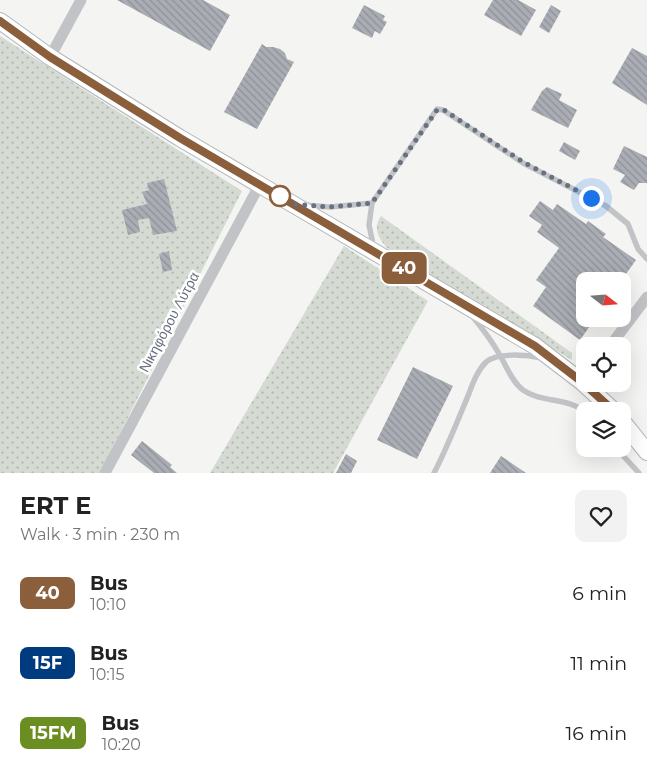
<!DOCTYPE html>
<meta charset="utf-8">
<style>
body{margin:0;font-family:Montserrat,sans-serif;background:#f2f2f2;color:#222;height:100vh;display:flex;flex-direction:column;font-size:19px;white-space:nowrap}
*{box-sizing:border-box;margin:0}
p{font-size:16px;color:#767676}
.icon{flex:none;width:28px;height:28px;fill:none;stroke:currentColor;stroke-width:2;stroke-linecap:round;stroke-linejoin:round}
.map{position:relative;height:473px;overflow:hidden}
.side{display:flex;flex-direction:column;background:#fff;flex:1}
.side>*{flex:none}
.badge{padding:0 10px;border-radius:8px;font-size:18px;line-height:32px}
.needle{width:32px;rotate:107deg}
.buttons{position:absolute;left:576px;top:272px;display:grid;gap:10px}
.buttons a{display:grid;place-items:center;width:55px;height:55px;border-radius:10px;background:#fff;box-shadow:0 5px 20px #0002;font-size:25px}
.you{position:absolute;width:25px;height:25px;margin:-12px;border:4px solid #fff;border-radius:50%;background:#1a73e8;box-shadow:0 0 0 8px #1a73e833}
.map>.badge{position:absolute;translate:-50% -50%;box-shadow:0 0 0 2px #fff}
.round{display:grid;place-items:center;flex:none;width:52px;height:52px;border-radius:10px;background:#f2f2f2}
.head{display:flex;align-items:center;justify-content:space-between;height:85px;padding:0 20px}
h1{font-size:24px;font-weight:700;line-height:38px}
ul{padding:0;list-style:none}
li{display:flex;align-items:center;gap:15px;height:70px;padding:0 20px}
li div{flex:1}
li b{display:block;font-size:19px}
li em{font-style:normal}
li .badge{min-width:55px;font-weight:700;text-align:center}
.map>svg:first-child{display:block}
.grass{fill:url(#grass-dots)}
.building{fill:url(#building-back-hatch)}
.lines{fill:none;stroke-linecap:round;stroke-linejoin:round}
.secondary-casing{stroke:#b3b6bb;stroke-width:18}
.service{stroke:#c1c3c6;stroke-width:5.5}
.minor{stroke:#c1c3c6;stroke-width:11}
.secondary{stroke:#fff;stroke-width:16}
.line-casing{stroke:#fff;stroke-width:11}
.line{stroke:#8b5e3c;stroke-width:8}
.walk{stroke:#68717f;stroke-width:5;stroke-dasharray:0 9}
.stop-dot{fill:#fff;stroke:#8b5e3c;stroke-width:2.5}
.labels{text-anchor:middle;stroke-width:5;stroke-linejoin:round;paint-order:stroke}
.street-label{font-size:14px;fill:#68717f;stroke:#fff}
</style>
<div class="map">
<svg width="647" height="473" viewBox="0 0 647 473">
<defs>
<pattern id="grass-dots" width="8" height="8" patternUnits="userSpaceOnUse" patternTransform="scale(1.25)"><rect width="8" height="8" fill="#d5dbd3"/><path d="M2 2h.1M6 6h.1" fill="none" stroke="#b1b6b0" stroke-width="1.8" stroke-linecap="round"/></pattern>
<pattern id="building-back-hatch" width="6" height="6" patternUnits="userSpaceOnUse" patternTransform="scale(1.25)"><rect width="6" height="6" fill="#aaaeb4"/><path d="M-1 5l2 2M0 0l6 6M5-1l2 2" fill="none" stroke="#8e9298"/></pattern>
</defs>
<rect width="100%" height="100%" fill="#f4f5f2"/>
<!-- grass -->
<path class="grass" d="M0,36L242,191L100,473H0Z
M381,216L572,353V360L395,255C383,245 370,231 381,216Z
M344,246L428,301L333,473H210Z"/>
<!-- building -->
<path class="building" d="M117,0H203L230,15L210,51Z
M493,0H518L536,10L521,36L484,15Z
M364,5L385,16L383,20L387,22L380,34L375,31L372,38L352,28Z
M551,5L561,11L549,33L539,27Z
M262,44L266,47H273L280,49L285,53L287,59L294,62L257,129L224,112Z
M632,48L647,56V105L612,83Z
M547,87L562,94L559,100L577,110L568,128L531,110L542,91Z
M564,142L580,151L575,160L559,151Z
M624,146L647,157V183H639L634,190L620,182L625,175L613,169Z
M164,179L177,231L153,235L149,218L138,220L140,232L128,235L122,210L147,204L142,192L149,190L147,183Z
M540,201L553,210L557,204L586,224L588,221L606,234L603,237L636,260L621,281H585V319H595L580,340L533,306L546,287L536,280L559,248L537,232L542,225L529,216Z
M169,251L172,270L163,272L159,254Z
M413,367L453,386L417,459L377,440Z
M142,441L172,465L170,467L177,473H154L131,455Z
M346,454L357,461L351,473H336Z
M501,456L526,473H490Z"/>
<g class="lines">
<defs>
<path id="secondary" d="M0,21L50,57L180,138L535,346L582,382L614,411
M622,421L647,452"/>
</defs>
<!-- secondary casing -->
<use href="#secondary" class="secondary-casing"/>
<!-- service -->
<path class="service" d="M304,205L330,207L372,203
M374,249L369,225L372,203L437,109L443,110L523,163L606,206L628,224L638,249L647,259
M472,316C483,329 493,343 501,357C507,368 513,383 523,390C541,403 568,397 585,412
M617,449L639,473
M434,473C446,450 455,427 465,403C471,390 475,373 486,362C497,352 528,355 542,358"/>
<!-- minor -->
<path class="minor" d="M50,57L81,0
M610,346L647,297
M105,473L260,184"/>
<!-- secondary -->
<use href="#secondary" class="secondary"/>
</g>
<g class="lines">
<defs>
<path id="line" d="M0,21L50,57L180,138L535,346L582,382L614,411"/>
</defs>
<!-- line casing -->
<use href="#line" class="line-casing"/>
<!-- line -->
<use href="#line" class="line"/>
<!-- walk -->
<path class="walk" d="M280,196L276,194L293,204L330,207L372,203L437,110H444L523,162L591,198"/>
</g>
<!-- markers -->
<circle class="stop-dot" cx="280" cy="196" r="10"/>
<g class="labels">
<!-- street labels -->
<g class="street-label">
<text transform="translate(169 322) rotate(-62)" y="5">Νικηφόρου Λύτρα</text>
</g>
</g>
</svg>
<div class="buttons">
<a><svg class="needle" viewBox="-14 -14 28 28"><path d="M0-13l5 13h-10z" fill="#e53935"/><path d="M0 13l5-13h-10z" fill="#767676"/></svg></a>
<a><svg class="icon" aria-label="locate" viewBox="0 0 24 24"><circle cx="12" cy="12" r="6"/><path d="M12 2v4M12 18v4M2 12h4M18 12h4"/></svg></a>
<a><svg class="icon" aria-label="layers" viewBox="0 0 24 24"><path d="M12 4l9 5-9 5-9-5zM3 14l9 5 9-5"/></svg></a>
</div>
<div class="you" style="left:591px;top:198px"></div>
<b class="badge" style="left:404px;top:268px;background:#8b5e3c;color:#fff">40</b>
</div>
<section class="side">
<div class="head"><div><h1>ERT E</h1><p>Walk · 3 min · 230 m</p></div><a class="round"><svg class="icon" aria-label="heart" viewBox="0 0 24 24"><path d="M12 20l-8-8c-3-5 5-10 8-4 3-6 11-1 8 4z"/></svg></a></div>
<ul>
<li><span class="badge" style="background:#8b5e3c;color:#fff">40</span><div><b>Bus</b><p>10:10</p></div><em>6 min</em></li>
<li><span class="badge" style="background:#003b80;color:#fff">15F</span><div><b>Bus</b><p>10:15</p></div><em>11 min</em></li>
<li><span class="badge" style="background:#6b8e23;color:#fff">15FM</span><div><b>Bus</b><p>10:20</p></div><em>16 min</em></li>
</ul>
</section>
